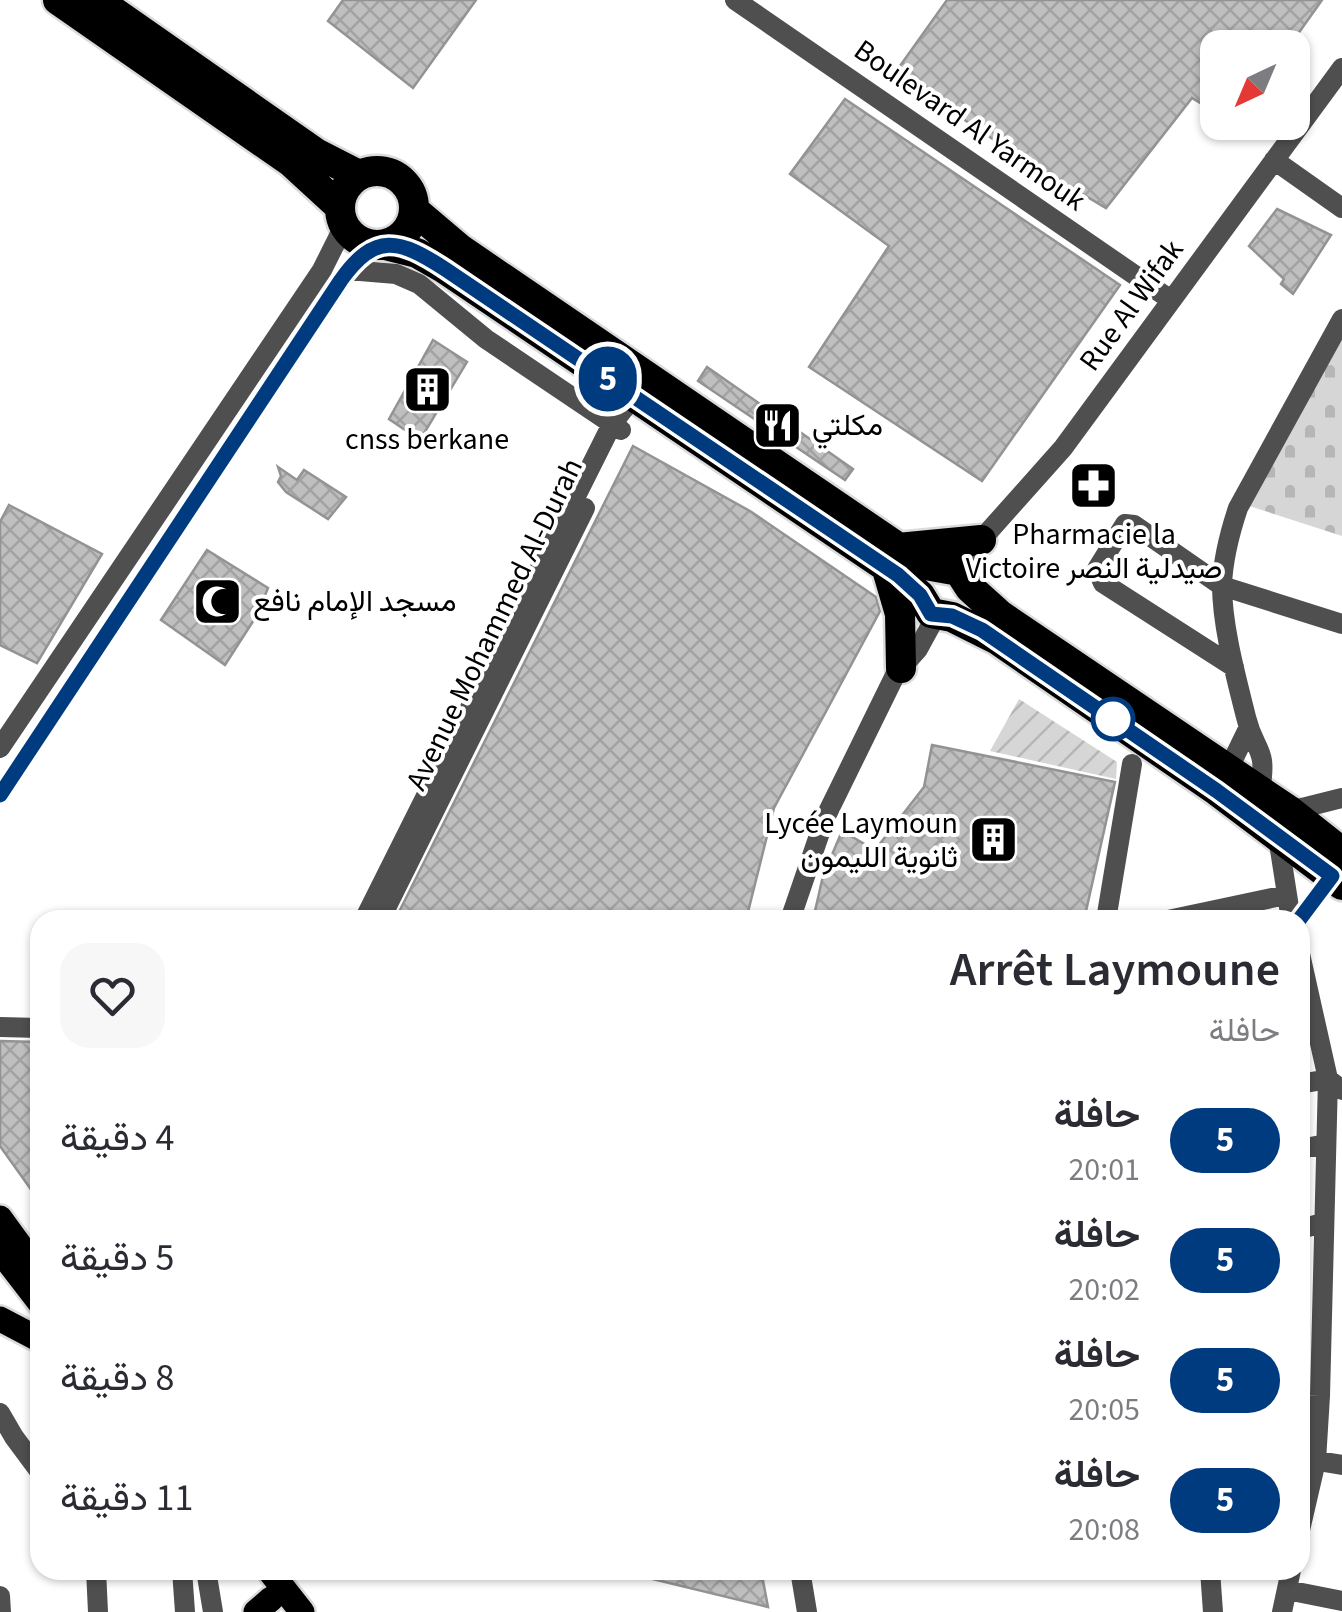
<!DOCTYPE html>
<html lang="ar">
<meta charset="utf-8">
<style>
body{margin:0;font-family:"Source Sans 3",Vazirmatn,sans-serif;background:#f7f7f7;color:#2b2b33;direction:rtl;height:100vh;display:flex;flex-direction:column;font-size:38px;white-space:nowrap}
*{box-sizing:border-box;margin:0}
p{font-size:32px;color:#7c7c81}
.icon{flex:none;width:55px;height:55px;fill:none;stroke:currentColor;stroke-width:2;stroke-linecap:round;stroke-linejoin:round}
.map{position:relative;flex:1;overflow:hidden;direction:ltr}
.details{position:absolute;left:30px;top:910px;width:1280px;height:670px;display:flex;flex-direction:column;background:#fff;border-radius:30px;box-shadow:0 2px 8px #0004;direction:rtl}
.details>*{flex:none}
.badge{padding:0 20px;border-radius:32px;font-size:35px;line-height:65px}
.needle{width:65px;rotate:224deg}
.controls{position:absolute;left:1200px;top:30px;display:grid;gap:20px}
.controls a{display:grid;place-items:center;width:110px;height:110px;border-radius:20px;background:#fff;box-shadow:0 2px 8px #0004;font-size:50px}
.map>.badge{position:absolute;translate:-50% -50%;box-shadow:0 0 0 5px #fff}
.round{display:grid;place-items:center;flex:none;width:105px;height:105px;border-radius:30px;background:#f7f7f7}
.summary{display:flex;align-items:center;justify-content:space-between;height:170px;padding:0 30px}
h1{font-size:48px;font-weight:600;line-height:75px}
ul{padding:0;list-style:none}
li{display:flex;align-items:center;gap:30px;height:120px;padding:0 30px}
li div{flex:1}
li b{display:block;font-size:38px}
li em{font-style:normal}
li .badge{min-width:110px;font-weight:700;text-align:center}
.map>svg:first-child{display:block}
.cemetery{fill:url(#cemetery-stones)}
.garden{fill:url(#garden-furrows)}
.building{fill:url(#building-cross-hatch);stroke:#939393;stroke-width:2.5}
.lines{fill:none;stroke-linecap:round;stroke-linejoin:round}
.major-casing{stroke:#dbdbdb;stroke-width:30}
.highway-casing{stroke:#dbdbdb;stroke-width:35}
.minor{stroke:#4f4f4f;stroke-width:20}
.major{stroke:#000;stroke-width:25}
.highway{stroke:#000;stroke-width:30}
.line-casing{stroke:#fff;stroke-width:22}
.line{stroke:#003b80;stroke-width:15}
.stop-dot{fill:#fff;stroke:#003b80;stroke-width:5}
.labels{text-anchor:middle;stroke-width:8;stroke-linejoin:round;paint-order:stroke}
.street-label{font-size:30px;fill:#000;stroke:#fff}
.poi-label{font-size:30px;fill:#000;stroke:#fff;text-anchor:start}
</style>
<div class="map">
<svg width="1342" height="1612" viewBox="0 0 1342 1612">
<defs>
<pattern id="cemetery-stones" width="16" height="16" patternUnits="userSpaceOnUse" patternTransform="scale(2.5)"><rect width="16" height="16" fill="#d6d6d6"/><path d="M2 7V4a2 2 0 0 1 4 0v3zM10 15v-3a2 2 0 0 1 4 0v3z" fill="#b6b6b6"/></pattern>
<pattern id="garden-furrows" width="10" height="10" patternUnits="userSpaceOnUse" patternTransform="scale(2.5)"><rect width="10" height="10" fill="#d6d6d6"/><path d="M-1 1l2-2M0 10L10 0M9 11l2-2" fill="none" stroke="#b6b6b6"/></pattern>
<pattern id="building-cross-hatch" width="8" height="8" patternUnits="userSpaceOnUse" patternTransform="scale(2.5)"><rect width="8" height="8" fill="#bfbfbf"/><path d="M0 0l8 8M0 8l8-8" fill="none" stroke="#a2a2a2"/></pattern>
</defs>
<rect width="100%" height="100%" fill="#fff"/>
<!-- cemetery -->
<path class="cemetery" d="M1342,321V536L1234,501Z"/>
<!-- garden -->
<path class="garden" d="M1019,699L1117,762L1116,779L990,751Z"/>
<!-- building -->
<path class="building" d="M343,0H476L413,88L328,21Z
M947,0H1322L1288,48H1218V114L1192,98L1106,208L1012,152L895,73Z
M845,99L1120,285L982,481L809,367L889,246L790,174Z
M1277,209L1331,235L1293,294L1281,284L1284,279L1249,246Z
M433,340L467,362L420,440L389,419Z
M707,367L853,469L845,480L698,381Z
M633,446L750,511L876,597L880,611L774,808L746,920H395Z
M278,467L297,480L304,470L346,497L328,519L286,492L278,482L281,476Z
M9,505L102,554L37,663L0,645V522Z
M207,550L268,588L257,615L225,665L161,620Z
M932,745L1115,782L1084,920H813L823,876L842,831L875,850L924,787Z
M0,1041L40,1042V1202L0,1146Z
M636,1570H761L768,1607L636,1575Z"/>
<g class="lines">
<defs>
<path id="major" d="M0,1218L40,1273
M0,1251L40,1303
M0,1319L40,1340
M269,1570L302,1612
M256,1612L271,1599"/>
<path id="highway" d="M58,0L291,162L340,207
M97,0L316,153L359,175
M340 208a37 37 0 1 1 74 0a37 37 0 1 1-74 0Z
M414,210L460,249L912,557L931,566L959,571L970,588L1000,615L1290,811L1342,852
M385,245L417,253L445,269L898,575L920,595L931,613L952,617L996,639L1217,791L1342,885
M898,548L981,540
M886,566L900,614L901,668"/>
</defs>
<!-- major casing -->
<use href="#major" class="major-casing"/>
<!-- highway casing -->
<use href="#highway" class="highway-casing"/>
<!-- minor -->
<path class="minor" d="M735,0L1171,300
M1274,160L1342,208
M348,270L396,274L419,284L486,339L621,430
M959,571L981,540L1063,448L1342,68
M1234,667L1103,583L1097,569L1125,524L1134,525L1222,586L1342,624
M901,668L918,649L936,616
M0,748L322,270L344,226
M1228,770L1249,727
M1260,791C1268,746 1255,754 1246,717C1236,677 1222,626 1222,585C1223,559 1230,532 1238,508L1342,319
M0,795L341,281L356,261L376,245
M1290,811L1342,798
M1278,837L1291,920
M382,916L585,508
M364,920L612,424L634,396
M790,920L825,818L904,657
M1106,920L1132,764
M1168,920L1286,895
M1299,920L1331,877
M1300,954L1328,1079L1320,1396L1316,1461L1300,1530
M0,1027L40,1028
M1300,1084L1328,1079L1342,1090
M1300,1149L1326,1144
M1300,1229L1323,1223
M0,1413L14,1437L40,1472
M1300,1458L1342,1465
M96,1570L98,1612
M182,1570L185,1612
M206,1570L213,1612
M800,1570L807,1612
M1210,1570L1213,1612
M1287,1590L1342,1601
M0,1596L1,1612
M1282,1612L1291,1570"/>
<!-- major -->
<use href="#major" class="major"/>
<!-- highway -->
<use href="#highway" class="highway"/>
</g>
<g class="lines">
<defs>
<path id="line" d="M0,795L341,280C375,232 399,239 445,269L898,575L920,595L931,614L952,616L982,630L1217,791L1332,876L1299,920"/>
</defs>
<!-- line casing -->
<use href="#line" class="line-casing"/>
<!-- line -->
<use href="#line" class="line"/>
</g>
<!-- icons -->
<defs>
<symbol id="building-square" viewBox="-11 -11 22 22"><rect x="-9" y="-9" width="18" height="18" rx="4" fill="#000" stroke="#fff"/><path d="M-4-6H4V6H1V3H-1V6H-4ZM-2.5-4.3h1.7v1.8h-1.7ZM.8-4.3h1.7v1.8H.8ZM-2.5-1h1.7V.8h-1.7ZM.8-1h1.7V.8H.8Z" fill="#fff"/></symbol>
<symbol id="restaurant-square" viewBox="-11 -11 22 22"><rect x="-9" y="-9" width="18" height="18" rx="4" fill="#000" stroke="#fff"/><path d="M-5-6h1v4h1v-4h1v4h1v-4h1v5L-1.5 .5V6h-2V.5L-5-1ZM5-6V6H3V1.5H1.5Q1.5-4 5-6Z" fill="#fff"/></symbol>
<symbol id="pharmacy-square" viewBox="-11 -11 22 22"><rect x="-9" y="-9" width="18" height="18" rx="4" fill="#000" stroke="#fff"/><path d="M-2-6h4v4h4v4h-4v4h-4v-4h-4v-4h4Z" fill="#fff"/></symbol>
<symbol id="mosque-square" viewBox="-11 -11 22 22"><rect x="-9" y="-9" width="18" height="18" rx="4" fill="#000" stroke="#fff"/><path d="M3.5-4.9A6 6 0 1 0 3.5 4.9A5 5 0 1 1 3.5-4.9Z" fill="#fff"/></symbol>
</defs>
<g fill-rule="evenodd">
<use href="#building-square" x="400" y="362" width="55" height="55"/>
<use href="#restaurant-square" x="750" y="398" width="55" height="55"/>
<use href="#pharmacy-square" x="1066" y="458" width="55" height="55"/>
<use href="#mosque-square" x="190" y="574" width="55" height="55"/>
<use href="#building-square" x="966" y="812" width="55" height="55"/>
</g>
<!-- markers -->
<circle class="stop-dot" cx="1113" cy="719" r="20"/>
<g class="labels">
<!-- street labels -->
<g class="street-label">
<text transform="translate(970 125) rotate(35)" y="10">Boulevard Al Yarmouk</text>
<text transform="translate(1131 305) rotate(-54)" y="10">Rue Al Wifak</text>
<text transform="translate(494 624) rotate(-64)" y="10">Avenue Mohammed Al-Durah</text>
</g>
<!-- poi labels -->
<g class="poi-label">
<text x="812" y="435">مكلتي</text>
<text x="427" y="449" text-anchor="middle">cnss berkane</text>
<text x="1094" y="544" text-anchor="middle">Pharmacie la<tspan x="1094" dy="34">Victoire صيدلية النصر</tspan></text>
<text x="253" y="611">مسجد الإمام نافع</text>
<text x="958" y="833" text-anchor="end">Lycée Laymoun<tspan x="958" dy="34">ثانوية الليمون</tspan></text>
</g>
</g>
</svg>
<div class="controls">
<a><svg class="needle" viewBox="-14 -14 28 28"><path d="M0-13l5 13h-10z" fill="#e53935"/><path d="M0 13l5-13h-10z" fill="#7c7c81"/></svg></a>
</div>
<b class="badge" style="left:608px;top:379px;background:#003b80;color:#fff">5</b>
<section class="details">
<div class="summary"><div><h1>Arrêt Laymoune</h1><p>حافلة</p></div><a class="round"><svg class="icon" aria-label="heart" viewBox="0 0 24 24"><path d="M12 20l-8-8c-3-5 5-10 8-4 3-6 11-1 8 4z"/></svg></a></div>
<ul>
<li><span class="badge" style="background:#003b80;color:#fff">5</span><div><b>حافلة</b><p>20:01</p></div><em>4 دقيقة</em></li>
<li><span class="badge" style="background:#003b80;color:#fff">5</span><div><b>حافلة</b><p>20:02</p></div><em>5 دقيقة</em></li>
<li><span class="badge" style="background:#003b80;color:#fff">5</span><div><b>حافلة</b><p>20:05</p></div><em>8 دقيقة</em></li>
<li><span class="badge" style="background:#003b80;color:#fff">5</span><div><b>حافلة</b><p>20:08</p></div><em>11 دقيقة</em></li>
</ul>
</section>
</div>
